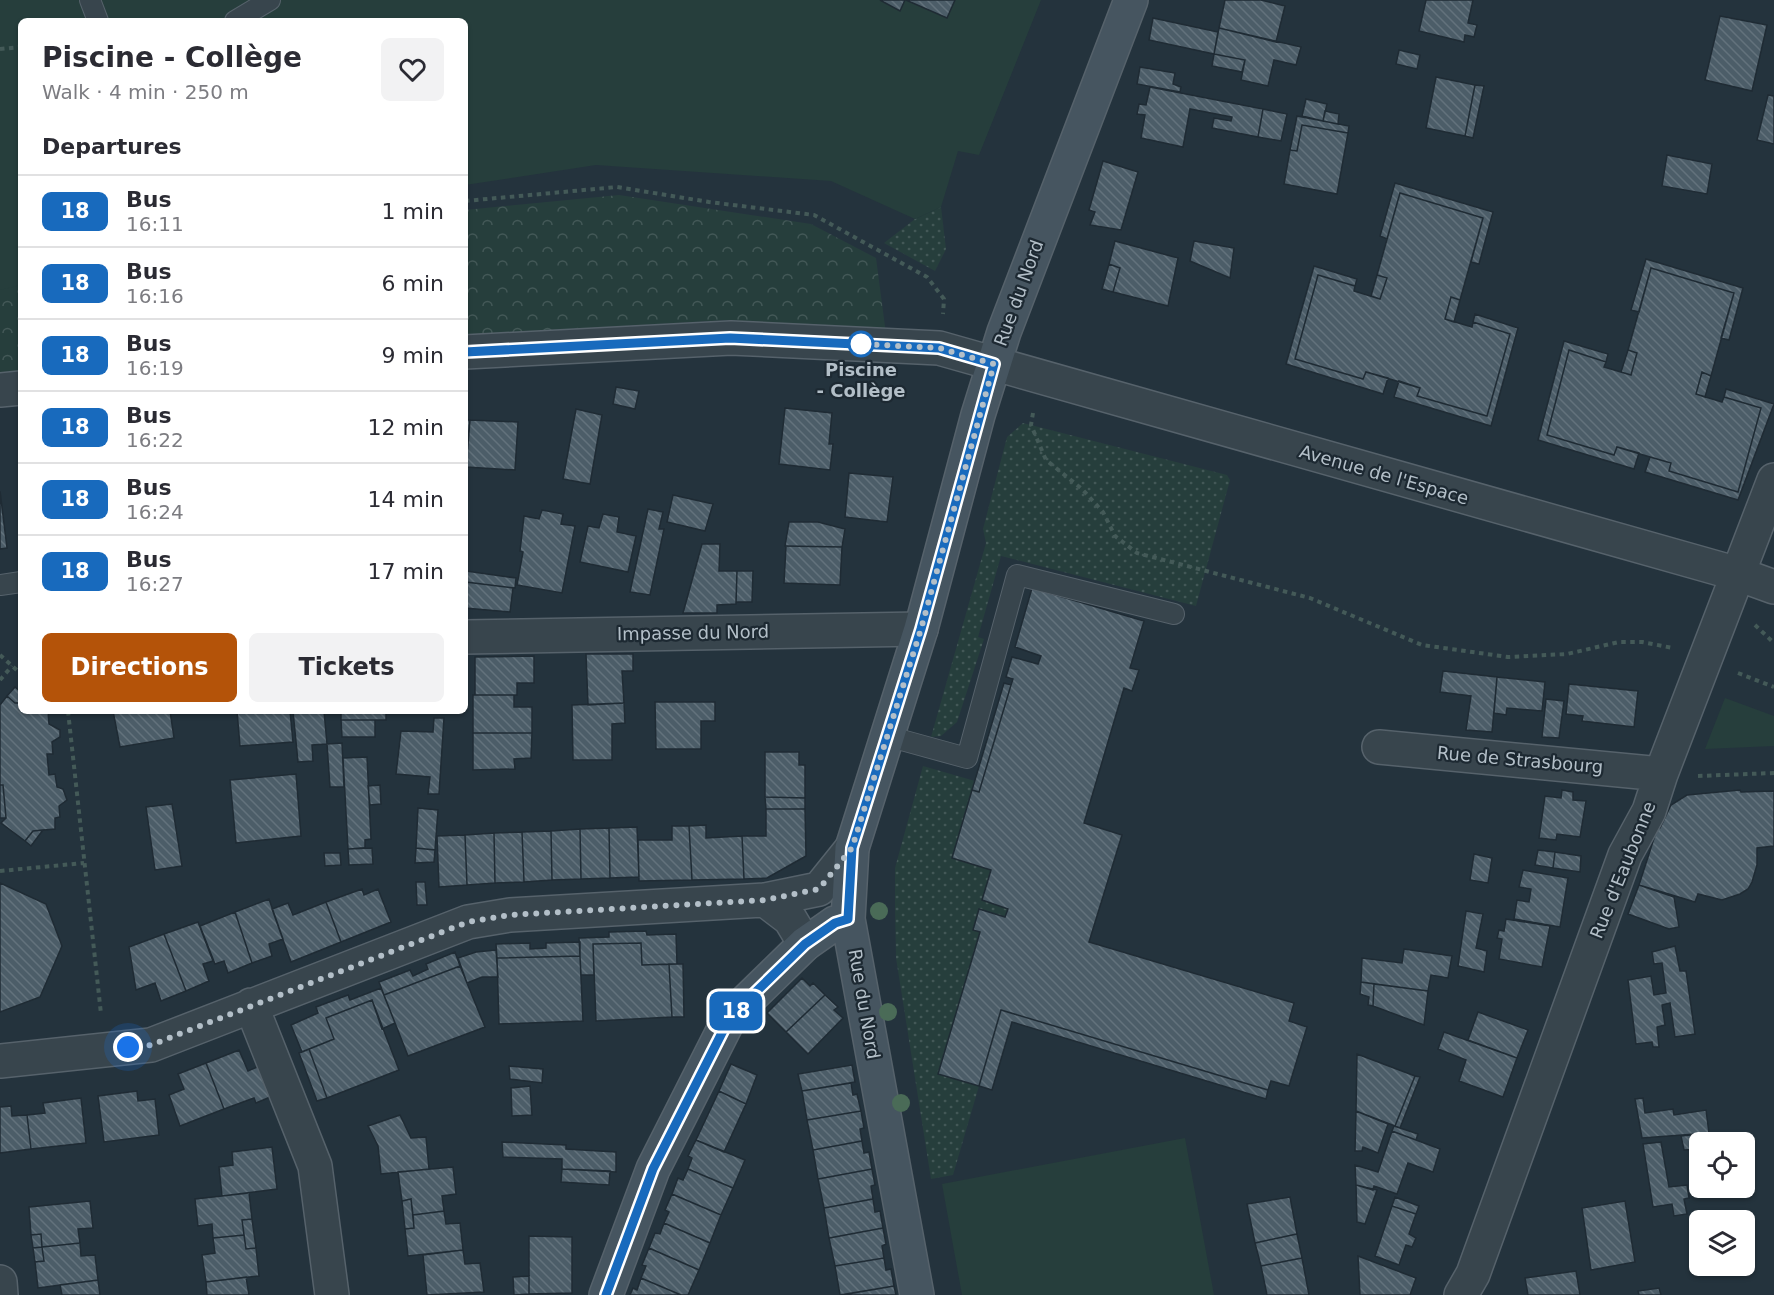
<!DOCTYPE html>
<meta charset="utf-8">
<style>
body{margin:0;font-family:"DejaVu Sans",sans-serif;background:#f2f2f3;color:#2b2b33;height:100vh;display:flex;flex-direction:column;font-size:22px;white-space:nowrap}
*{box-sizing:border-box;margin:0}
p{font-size:20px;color:#7c7c81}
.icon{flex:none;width:33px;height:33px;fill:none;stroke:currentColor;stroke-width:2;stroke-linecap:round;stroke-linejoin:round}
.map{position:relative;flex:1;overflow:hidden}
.details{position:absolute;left:18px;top:18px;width:450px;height:696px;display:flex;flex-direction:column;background:#fff;border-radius:9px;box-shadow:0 2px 4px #0004}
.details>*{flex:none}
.badge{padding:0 12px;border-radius:9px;font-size:21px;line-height:39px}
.fabs{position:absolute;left:1689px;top:1132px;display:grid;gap:12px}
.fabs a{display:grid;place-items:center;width:66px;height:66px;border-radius:9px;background:#fff;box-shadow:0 2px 4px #0004;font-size:30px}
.you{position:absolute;width:30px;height:30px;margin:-15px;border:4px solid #fff;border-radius:50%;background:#1a73e8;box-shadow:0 0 0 9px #1a73e833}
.map>.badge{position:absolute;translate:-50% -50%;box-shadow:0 0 0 3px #fff}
h2{padding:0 24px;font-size:22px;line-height:54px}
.round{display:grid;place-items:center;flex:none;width:63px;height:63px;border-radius:9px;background:#f2f2f3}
.headline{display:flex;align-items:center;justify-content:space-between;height:102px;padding:0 24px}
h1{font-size:28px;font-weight:700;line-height:45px}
.action{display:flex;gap:12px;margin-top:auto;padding:12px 24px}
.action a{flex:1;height:69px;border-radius:9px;background:#b45309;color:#fff;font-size:24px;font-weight:700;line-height:69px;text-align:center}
.action a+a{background:#f2f2f3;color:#2b2b33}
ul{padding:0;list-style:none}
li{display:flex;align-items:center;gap:18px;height:72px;padding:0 24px;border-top:2px solid #e1e1e2}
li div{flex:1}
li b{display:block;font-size:22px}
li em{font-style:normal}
li .badge{min-width:66px;font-weight:700;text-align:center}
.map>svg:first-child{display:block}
.grass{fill:url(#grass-dots)}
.forest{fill:url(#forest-crowns)}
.green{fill:#263e3c}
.building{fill:url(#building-back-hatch);stroke:#1f2b34;stroke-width:1.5}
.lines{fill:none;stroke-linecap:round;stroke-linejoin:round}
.lane-casing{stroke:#56626b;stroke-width:22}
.street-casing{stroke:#56626b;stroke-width:36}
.secondary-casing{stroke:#56626b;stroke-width:36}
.path{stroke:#445a58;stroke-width:4;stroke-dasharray:4.5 4.5;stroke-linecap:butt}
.lane{stroke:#38454d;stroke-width:20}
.street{stroke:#38454d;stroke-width:33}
.secondary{stroke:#465560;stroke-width:33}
.tree{fill:#4a6b57}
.line-casing{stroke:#fff;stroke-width:14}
.line{stroke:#186abd;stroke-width:9}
.walk{stroke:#b3bfc8;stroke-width:6;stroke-dasharray:0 10.8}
.stop-dot{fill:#fff;stroke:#186abd;stroke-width:3}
.labels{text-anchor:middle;stroke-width:4.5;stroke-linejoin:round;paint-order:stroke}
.street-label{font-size:18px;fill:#b3bfc8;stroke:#1d2932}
.stop-label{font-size:18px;font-weight:bold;fill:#b3bfc8;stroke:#1d2932}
</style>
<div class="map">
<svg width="1774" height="1295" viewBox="0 0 1774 1295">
<defs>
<pattern id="grass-dots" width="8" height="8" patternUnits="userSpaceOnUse" patternTransform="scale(1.5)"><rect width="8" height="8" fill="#263e3c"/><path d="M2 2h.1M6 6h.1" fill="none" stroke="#435857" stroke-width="1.8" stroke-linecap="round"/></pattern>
<pattern id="forest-crowns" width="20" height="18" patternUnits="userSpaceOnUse" patternTransform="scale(1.5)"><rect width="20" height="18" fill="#263e3c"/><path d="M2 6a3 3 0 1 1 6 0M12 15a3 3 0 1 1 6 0" fill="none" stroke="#435857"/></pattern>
<pattern id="building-back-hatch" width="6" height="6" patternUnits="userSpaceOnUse" patternTransform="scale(1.5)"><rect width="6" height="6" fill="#4c5d68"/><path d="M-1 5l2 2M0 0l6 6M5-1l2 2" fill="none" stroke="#63727c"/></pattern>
</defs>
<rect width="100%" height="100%" fill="#24333d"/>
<!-- grass -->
<path class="grass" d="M941,207L946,249L935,271L884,243L915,219Z
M1023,423L1227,475L1230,480L1196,606L1001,556L978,637L984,639L957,722L941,736L931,737L986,543L983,529L1007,437Z
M923,766L975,781L952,858L991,870L982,900L1008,909L1005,917L980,932L938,1074L979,1086L953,1175L931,1179L896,958L895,909V868Z"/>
<!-- forest -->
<path class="forest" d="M21,192V371L0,373V193Z
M619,195L811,224L876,258L886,334L729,320L465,335V210Z"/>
<!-- green -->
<path class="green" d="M0,0H1041L979,155L958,151L941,207L915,219L831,181L596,165L465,185V21H21V285L0,290Z
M1725,698L1774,716V746L1705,749Z
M1185,1138L1214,1295H962L942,1184Z"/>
<!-- building -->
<path class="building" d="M880,0H905L900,11Z
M906,0H955L947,18Z
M1225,0H1261L1285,6L1276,42L1219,28Z
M1426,0H1473L1468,23L1477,25L1474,37L1465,35L1464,42L1419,31Z
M1720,16L1767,25L1752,91L1705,80Z
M1153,18L1218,32L1214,54L1149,40Z
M1219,28L1301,47L1296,65L1274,60L1268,86L1241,80L1245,60L1214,54Z
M1399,50L1420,55L1417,69L1396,64Z
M1214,54L1245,60L1242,72L1212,66Z
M1140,67L1175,73L1173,84L1181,87L1180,92L1137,84Z
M1436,77L1475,85L1465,136L1426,128Z
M1475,85L1484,86L1473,138L1465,136Z
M1150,87L1263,109L1258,137L1212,128L1214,118L1231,121L1232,117L1190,109L1183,147L1141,138L1145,115L1137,114L1139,104L1146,105Z
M1768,95L1774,96V144L1757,140Z
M1306,99L1327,104L1323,121L1302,116Z
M1263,109L1287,114L1281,141L1258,137Z
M1325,111L1339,114L1338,124L1323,121Z
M1297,116L1349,126L1348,133L1302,125L1297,151L1290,150Z
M1302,125L1348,133L1337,194L1284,184L1290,150L1297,151Z
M1667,155L1712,164L1707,194L1662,186Z
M1103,161L1138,172L1121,230L1090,225L1095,212L1089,210Z
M1395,183L1493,212L1479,264L1471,262L1483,218L1400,193L1387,239L1380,236Z
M1400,193L1483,218L1460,300L1451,297L1445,319L1472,327L1473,322L1510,334L1487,416L1417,396L1420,388L1366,372L1363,379L1295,359L1318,275L1355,286L1354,291L1380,299L1387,278L1377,275Z
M1115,241L1178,258L1168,306L1113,292L1120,268L1109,264Z
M1194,241L1234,248L1230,278L1190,261Z
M1646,259L1743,288L1729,340L1721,338L1734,293L1651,268L1639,312L1631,310Z
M1109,264L1120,268L1113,292L1102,289Z
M1314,266L1357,279L1355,286L1318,275L1295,359L1363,379L1366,372L1388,378L1383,394L1286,364Z
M1651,268L1734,293L1711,376L1702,372L1696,394L1722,402L1724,397L1761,408L1738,492L1669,471L1671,463L1650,457L1617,447L1614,455L1547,435L1569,350L1606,362L1604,367L1631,375L1637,353L1628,350Z
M1377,275L1387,278L1380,299L1371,296Z
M1451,297L1460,300L1454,322L1445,319Z
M1475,314L1518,328L1491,426L1394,397L1399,381L1420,388L1417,396L1487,416L1510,334L1473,322Z
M1564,341L1608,354L1606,362L1569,350L1547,435L1614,455L1617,447L1639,453L1634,469L1538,440Z
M1628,350L1637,353L1631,375L1621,372Z
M1702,372L1711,376L1705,397L1696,394Z
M616,387L639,391L635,409L613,404Z
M1726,389L1774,404L1738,500L1645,472L1650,457L1671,463L1669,471L1738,492L1761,408L1724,397Z
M785,408L832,413L829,444H833L830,470L779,464Z
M576,409L602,415L590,484L563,479Z
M465,420H470L466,458H465Z
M470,420L518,422L515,470L466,467Z
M849,473L893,477L887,522L845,517Z
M0,491L7,548L0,549Z
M673,495L713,504L705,531L667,522Z
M648,509L663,512L659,529H664L650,595L630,592Z
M542,510L563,514L561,524L575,526L562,593L517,585L523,552L520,551L524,516L539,519Z
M603,514L619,517L617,532L636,536L628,572L580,562L588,526L599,528Z
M789,522H818L845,529L842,547L785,546Z
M702,544H720L719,571H737L736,604L717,605V613H683Z
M786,546L842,547L840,585L784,583Z
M466,571L516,578L515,588L466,582Z
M737,571H753L752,602H736Z
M466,582L513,588L510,612L465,608Z
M1032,588L1144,621L1130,668L1139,670L1132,691L1124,688L1084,823L1122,835L1089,942L1294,1003L1289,1021L1307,1027L1289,1086L1271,1081L1268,1090L1001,1010L979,1086L938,1074L980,932L973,930L979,909L1005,917L1008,909L982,900L991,870L952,858L972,790L979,792L1011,685L1013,679L1006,677L1012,657L1038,664L1041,656L1015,647Z
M586,654H633V671H622L624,703L588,705Z
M534,656V683H517V695H475V657Z
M1443,671L1497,677L1492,732L1466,730L1471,696L1440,692Z
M1497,677L1545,682L1542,711L1507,708L1506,715L1494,713Z
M1004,683L1011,685L979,792L972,790Z
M1569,684L1638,691L1634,727L1582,721L1583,716L1566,714Z
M15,687L21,692V703H15L7,696Z
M473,695H514V707H532V733H473Z
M7,696L15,703H21V711H48L49,724L60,730V737L52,742L53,754H47L49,775L55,774L57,787L63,789L67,800L59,806L60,817L55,818V829L33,831L25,841L1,823L6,818L3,785H0V705Z
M1546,699L1564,701L1559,738L1542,737Z
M655,702H715V721H701V749H656Z
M624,703L625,723L612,724V760H573L572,705Z
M113,711H170L174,738L120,747Z
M237,711H290L293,742L240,746Z
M293,711H324L327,744L312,745L313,761L298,762Z
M341,711H386V720H341Z
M434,718H444L439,794H428L430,777L396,774L401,731L433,732Z
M341,720H375V737H342Z
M473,733H532L531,758L514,759L515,769L473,770Z
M342,743L344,787H330L327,744Z
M765,752H799V765H805V798L765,797Z
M367,757L371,839L365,840V848L348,849L343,758Z
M296,774L301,836L236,843L230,780Z
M0,785H3L6,818H0Z
M380,785L381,804L370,805L368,786Z
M1562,790L1573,792V800L1586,801L1580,837L1557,834L1556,840L1539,838L1545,796L1561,798Z
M1740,790L1741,792L1774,791V846L1757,848V865L1752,882L1748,889L1740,894L1722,900L1698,894L1695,902L1639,885L1657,829L1660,828L1671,805L1687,795Z
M765,797L805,798V809H766Z
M172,804L182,866L155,870L146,807Z
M418,808L438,810L435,850L416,848Z
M766,809H805L806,856L767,878L744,879L742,836H766Z
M706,825V838L742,836L744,879L692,880L689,826Z
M672,826H689L692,880L639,881L638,840H672Z
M637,827L639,877L610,878L609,828Z
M609,828L610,878L581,879L580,829Z
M580,829L581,879L552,880L551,831Z
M43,830L31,846L25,841L33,831Z
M551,831L552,880L524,882L522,832Z
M522,832L524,882L495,883L494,833Z
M494,833L495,883L467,885L465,835Z
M465,835L467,885L439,887L437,836Z
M372,848L373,864L349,865L348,849Z
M416,848L435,850L434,862L415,863Z
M1538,850L1555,852L1553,868L1535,865Z
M1555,852L1581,856L1580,872L1553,868Z
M324,853H340L341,865L325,866Z
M1474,854L1492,858L1488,883L1470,880Z
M1523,870L1568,878L1560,927L1514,919L1517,900L1529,902L1531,889L1519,887Z
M416,882H425L427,905H417Z
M0,883L46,904L62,946L40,997L0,1012Z
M1639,885L1674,897L1679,927L1669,929L1628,914Z
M362,889L364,895L378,889L391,922L341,942L326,902Z
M269,899L283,939L269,944L272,956L252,963L235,912Z
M326,902L341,942L291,962L272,909L288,903L293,915Z
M1466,911L1483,914L1476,948L1487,951L1484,972L1458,966Z
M235,912L252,963L228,973L224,961L215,964L200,926Z
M1506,919L1550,926L1542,967L1499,959L1502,939L1497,938L1499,930L1504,931Z
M198,922L213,961L203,964L209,981L186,991L164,934Z
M646,931L647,935L676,934L677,964L642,965L641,943L593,944L594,975H581L579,938L609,937V932Z
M164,934L186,991L161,1001L155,983L136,990L129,947Z
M580,942V956L497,958L496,944L530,943V949L546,948V943Z
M641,943L642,965L669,964L672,1017L596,1021L593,944Z
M1675,946L1680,971H1686L1695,1034L1675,1037L1670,1003L1662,1005L1665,1025L1657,1027L1659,1047H1653L1652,1042L1636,1044L1628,980L1651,976L1654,995L1666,993L1662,963L1654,964L1652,952Z
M1404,949L1452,956L1448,978L1431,975L1428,991L1361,982L1362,958L1402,963Z
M496,950L498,977H482L467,983L458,958L476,952Z
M455,952L460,966L384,995L379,982L410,970L413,976L428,969L426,964Z
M580,956L583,1021L499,1024L497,958Z
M669,964H683L684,1017H672Z
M460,966L485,1027L408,1056L384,995Z
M802,978L810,986L813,983L825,995L786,1032L767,1013Z
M1361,982L1374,984L1373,1006L1368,1005L1369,997L1360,994Z
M1374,984L1428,991L1424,1025L1373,1006Z
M381,988L395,1023L382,1029L372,1000L326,1018L334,1039L302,1052L291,1025L318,1013L316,1007L348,995L350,1000Z
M825,995L838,1007L834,1010L843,1018L808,1054L786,1032Z
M372,1000L399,1070L327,1098L309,1049L334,1039L326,1018Z
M1001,1010L1268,1090L1266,1099L1012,1022L992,1090L979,1086Z
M1478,1012L1528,1030L1517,1058L1468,1040Z
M1444,1032L1517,1058L1503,1097L1459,1081L1466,1060L1438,1049Z
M309,1049L327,1098L317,1101L299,1053Z
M239,1050L248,1071L264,1064L275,1095L256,1103L254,1098L224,1109L206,1063Z
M1357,1054L1415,1076L1395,1126L1356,1111Z
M206,1063L224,1109L180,1126L169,1095L184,1089L178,1074Z
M731,1064L757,1075L746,1104L719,1091Z
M852,1065L855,1082L802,1091L798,1074Z
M509,1066L543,1069L542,1083L510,1079Z
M1415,1076L1420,1077L1400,1128L1395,1126Z
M851,1083L853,1095L857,1094L861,1111L807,1120L802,1091Z
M530,1086L532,1115L512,1116L511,1088Z
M137,1091L138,1101L155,1099L159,1135L104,1142L98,1096Z
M719,1091L746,1104L724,1152L696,1140Z
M81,1098L86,1143L31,1149L27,1115L45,1113L43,1103Z
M1643,1098L1645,1113L1673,1109L1674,1115L1706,1110L1709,1133L1642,1138L1635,1099Z
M11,1106L12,1116L27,1115L31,1149L0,1153V1107Z
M861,1111L864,1128L860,1129L862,1141L813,1150L807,1120Z
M1356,1111L1388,1124L1378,1153L1363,1147L1362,1151H1355Z
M400,1115L411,1138L426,1137L429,1169L381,1174L378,1146L368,1126Z
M1394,1126L1418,1134L1416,1140L1392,1131Z
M1392,1131L1440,1149L1433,1172L1408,1163L1397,1194L1374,1186L1373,1190L1356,1185L1355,1165L1378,1172Z
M1709,1133L1711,1143H1700V1149L1684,1150L1681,1136Z
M696,1140L745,1160L733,1188L688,1169L692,1158L688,1156Z
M862,1141L864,1153L869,1152L872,1169L818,1179L813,1150Z
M502,1142L566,1145V1149L616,1152V1172L562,1169V1159L503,1157Z
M1661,1142L1669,1187L1687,1185L1689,1198L1684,1199L1687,1214L1674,1216L1672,1204L1653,1207L1643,1144Z
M272,1147L277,1189L222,1196L219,1167L233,1165L232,1152Z
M453,1167L456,1194L442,1196L444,1211L413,1215L411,1199L402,1201L398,1172Z
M562,1169L610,1171L609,1185L561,1182Z
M688,1169L733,1188L721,1215L672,1194L678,1178L683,1180Z
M872,1169L875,1185L871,1186L873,1199L824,1208L818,1179Z
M1356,1185L1377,1190L1365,1224L1357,1222Z
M249,1193L252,1219L242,1220L244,1235L213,1238L212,1224L198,1226L195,1199Z
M672,1194L721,1215L710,1243L664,1223L669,1212L665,1210Z
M1290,1197L1297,1234L1255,1243L1247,1204Z
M1395,1197L1419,1206L1416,1214L1392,1206Z
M411,1199L414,1228L405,1229L402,1201Z
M873,1199L875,1212L880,1211L883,1228L829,1238L824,1208Z
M90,1201L93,1228L78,1229L80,1243L42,1247L41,1234L31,1235L29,1207Z
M1625,1201L1635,1262L1591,1270L1582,1208Z
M1392,1206L1416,1214L1409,1234L1416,1238L1412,1247L1406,1245L1399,1265L1375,1256Z
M444,1211L446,1224L460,1223L463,1250L408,1256L405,1229L414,1228L413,1215Z
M252,1219L256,1248L246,1249L242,1220Z
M664,1223L710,1243L699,1270L649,1248L655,1233L660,1234Z
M883,1228L886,1244L882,1246L884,1258L835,1266L829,1238Z
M41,1234L42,1247L33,1248L31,1235Z
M1297,1234L1302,1258L1261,1266L1255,1243Z
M244,1235L246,1249L256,1248L259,1276L206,1282L202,1255L215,1253L213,1238Z
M529,1236L572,1237V1293L529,1294Z
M80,1243L81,1256L95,1255L98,1280L38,1288L35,1262L44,1261L42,1247Z
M42,1247L44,1261L35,1262L33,1248Z
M649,1248L699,1270L688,1295H681L641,1278L646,1266L642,1265Z
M463,1250L465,1264L480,1263L484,1292L427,1295L423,1255Z
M1358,1256L1416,1278L1410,1295H1360Z
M884,1258L886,1270L891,1269L894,1286L840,1295L835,1266Z
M1302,1258L1309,1295H1267L1261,1266Z
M1576,1271L1580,1295H1528L1525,1278Z
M529,1276V1294L514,1295L513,1277Z
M246,1277L249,1295H207L206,1282Z
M641,1278L681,1295H630L633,1288L637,1290Z
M98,1280L100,1295H62L60,1285Z
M894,1286L896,1295H842Z
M1659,1288L1661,1295H1639L1638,1291Z"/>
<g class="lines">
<defs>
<path id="lane" d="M90,0L98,21
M235,21L270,0
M0,585L21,582
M887,736L967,758L1017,575L1174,614"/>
<path id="street" d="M465,352L731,338L939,348L1738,574L1774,587
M0,390L21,388
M465,637L921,629
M1379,747L1661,774
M765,900L819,889L852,848
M251,1005L315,1166L332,1295
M0,1061L151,1045L468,922L510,915L765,900L790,919L805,944
M0,1282L1,1295
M1461,1295L1473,1274L1625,855L1649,811L1661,774L1774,480"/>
<path id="secondary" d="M606,1295L653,1169L730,1017L805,944L835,923L848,919
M917,1295L848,919L852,848L921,629L978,415L1004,332L1131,0"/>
</defs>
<!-- lane casing -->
<use href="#lane" class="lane-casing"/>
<!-- street casing -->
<use href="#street" class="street-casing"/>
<!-- secondary casing -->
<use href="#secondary" class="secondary-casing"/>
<!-- path -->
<path class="path" d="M0,49L21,47
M465,201L617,187L709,202L814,215L927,277L944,299L943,314
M1033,413L1031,425L1046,460L1082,489L1103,512L1115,536L1137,553L1310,598L1422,645L1508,657L1567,654L1619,642H1642L1673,648
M1755,625L1774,643
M0,655L21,674
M1738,673L1774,687
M0,680L12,666
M68,711L101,1014
M1698,776L1774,773
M0,871L84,863"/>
<!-- lane -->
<use href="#lane" class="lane"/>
<!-- street -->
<use href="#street" class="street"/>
<!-- secondary -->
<use href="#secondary" class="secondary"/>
</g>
<!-- trees -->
<g class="tree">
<circle cx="879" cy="911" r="9"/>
<circle cx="888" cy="1012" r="9"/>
<circle cx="901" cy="1103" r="9"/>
</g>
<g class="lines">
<defs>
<path id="line" d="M465,352L730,338L939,348L994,364L921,629L852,848L848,919L835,923L805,944L730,1017L653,1169L606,1295"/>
</defs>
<!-- line casing -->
<use href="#line" class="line-casing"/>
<!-- line -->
<use href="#line" class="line"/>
<!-- walk -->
<path class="walk" d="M128,1047L151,1045L468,922L510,915L765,900L819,889L852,848L921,629L994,364L939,348L861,344"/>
</g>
<!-- markers -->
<circle class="stop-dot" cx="861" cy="344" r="12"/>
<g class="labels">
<!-- street labels -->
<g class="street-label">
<text transform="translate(1019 293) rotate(-70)" y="6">Rue du Nord</text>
<text transform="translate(1384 475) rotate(16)" y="6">Avenue de l'Espace</text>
<text transform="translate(693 633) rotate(-1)" y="6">Impasse du Nord</text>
<text transform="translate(1520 760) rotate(5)" y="6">Rue de Strasbourg</text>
<text transform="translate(1623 870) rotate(-68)" y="6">Rue d'Eaubonne</text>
<text transform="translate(864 1004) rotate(80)" y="6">Rue du Nord</text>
</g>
<!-- stop labels -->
<g class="stop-label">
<text x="861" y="376">Piscine<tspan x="861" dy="21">- Collège</tspan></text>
</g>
</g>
</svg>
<div class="fabs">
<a><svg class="icon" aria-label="locate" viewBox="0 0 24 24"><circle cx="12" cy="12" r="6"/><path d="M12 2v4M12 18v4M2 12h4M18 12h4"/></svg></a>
<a><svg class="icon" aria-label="layers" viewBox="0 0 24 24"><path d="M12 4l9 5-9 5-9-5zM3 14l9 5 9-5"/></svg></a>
</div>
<div class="you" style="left:128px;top:1047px"></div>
<b class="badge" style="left:736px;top:1011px;background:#186abd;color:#fff">18</b>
<section class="details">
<div class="headline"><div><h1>Piscine - Collège</h1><p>Walk · 4 min · 250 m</p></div><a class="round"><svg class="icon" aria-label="heart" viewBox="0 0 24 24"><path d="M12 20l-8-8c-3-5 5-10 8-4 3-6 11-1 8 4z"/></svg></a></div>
<h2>Departures</h2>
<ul>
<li><span class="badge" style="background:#186abd;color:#fff">18</span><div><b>Bus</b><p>16:11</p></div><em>1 min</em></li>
<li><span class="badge" style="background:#186abd;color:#fff">18</span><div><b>Bus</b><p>16:16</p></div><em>6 min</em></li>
<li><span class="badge" style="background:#186abd;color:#fff">18</span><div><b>Bus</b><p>16:19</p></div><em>9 min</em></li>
<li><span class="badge" style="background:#186abd;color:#fff">18</span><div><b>Bus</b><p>16:22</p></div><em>12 min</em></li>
<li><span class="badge" style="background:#186abd;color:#fff">18</span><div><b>Bus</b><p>16:24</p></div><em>14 min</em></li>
<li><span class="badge" style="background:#186abd;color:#fff">18</span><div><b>Bus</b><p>16:27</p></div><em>17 min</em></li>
</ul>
<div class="action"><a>Directions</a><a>Tickets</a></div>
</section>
</div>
